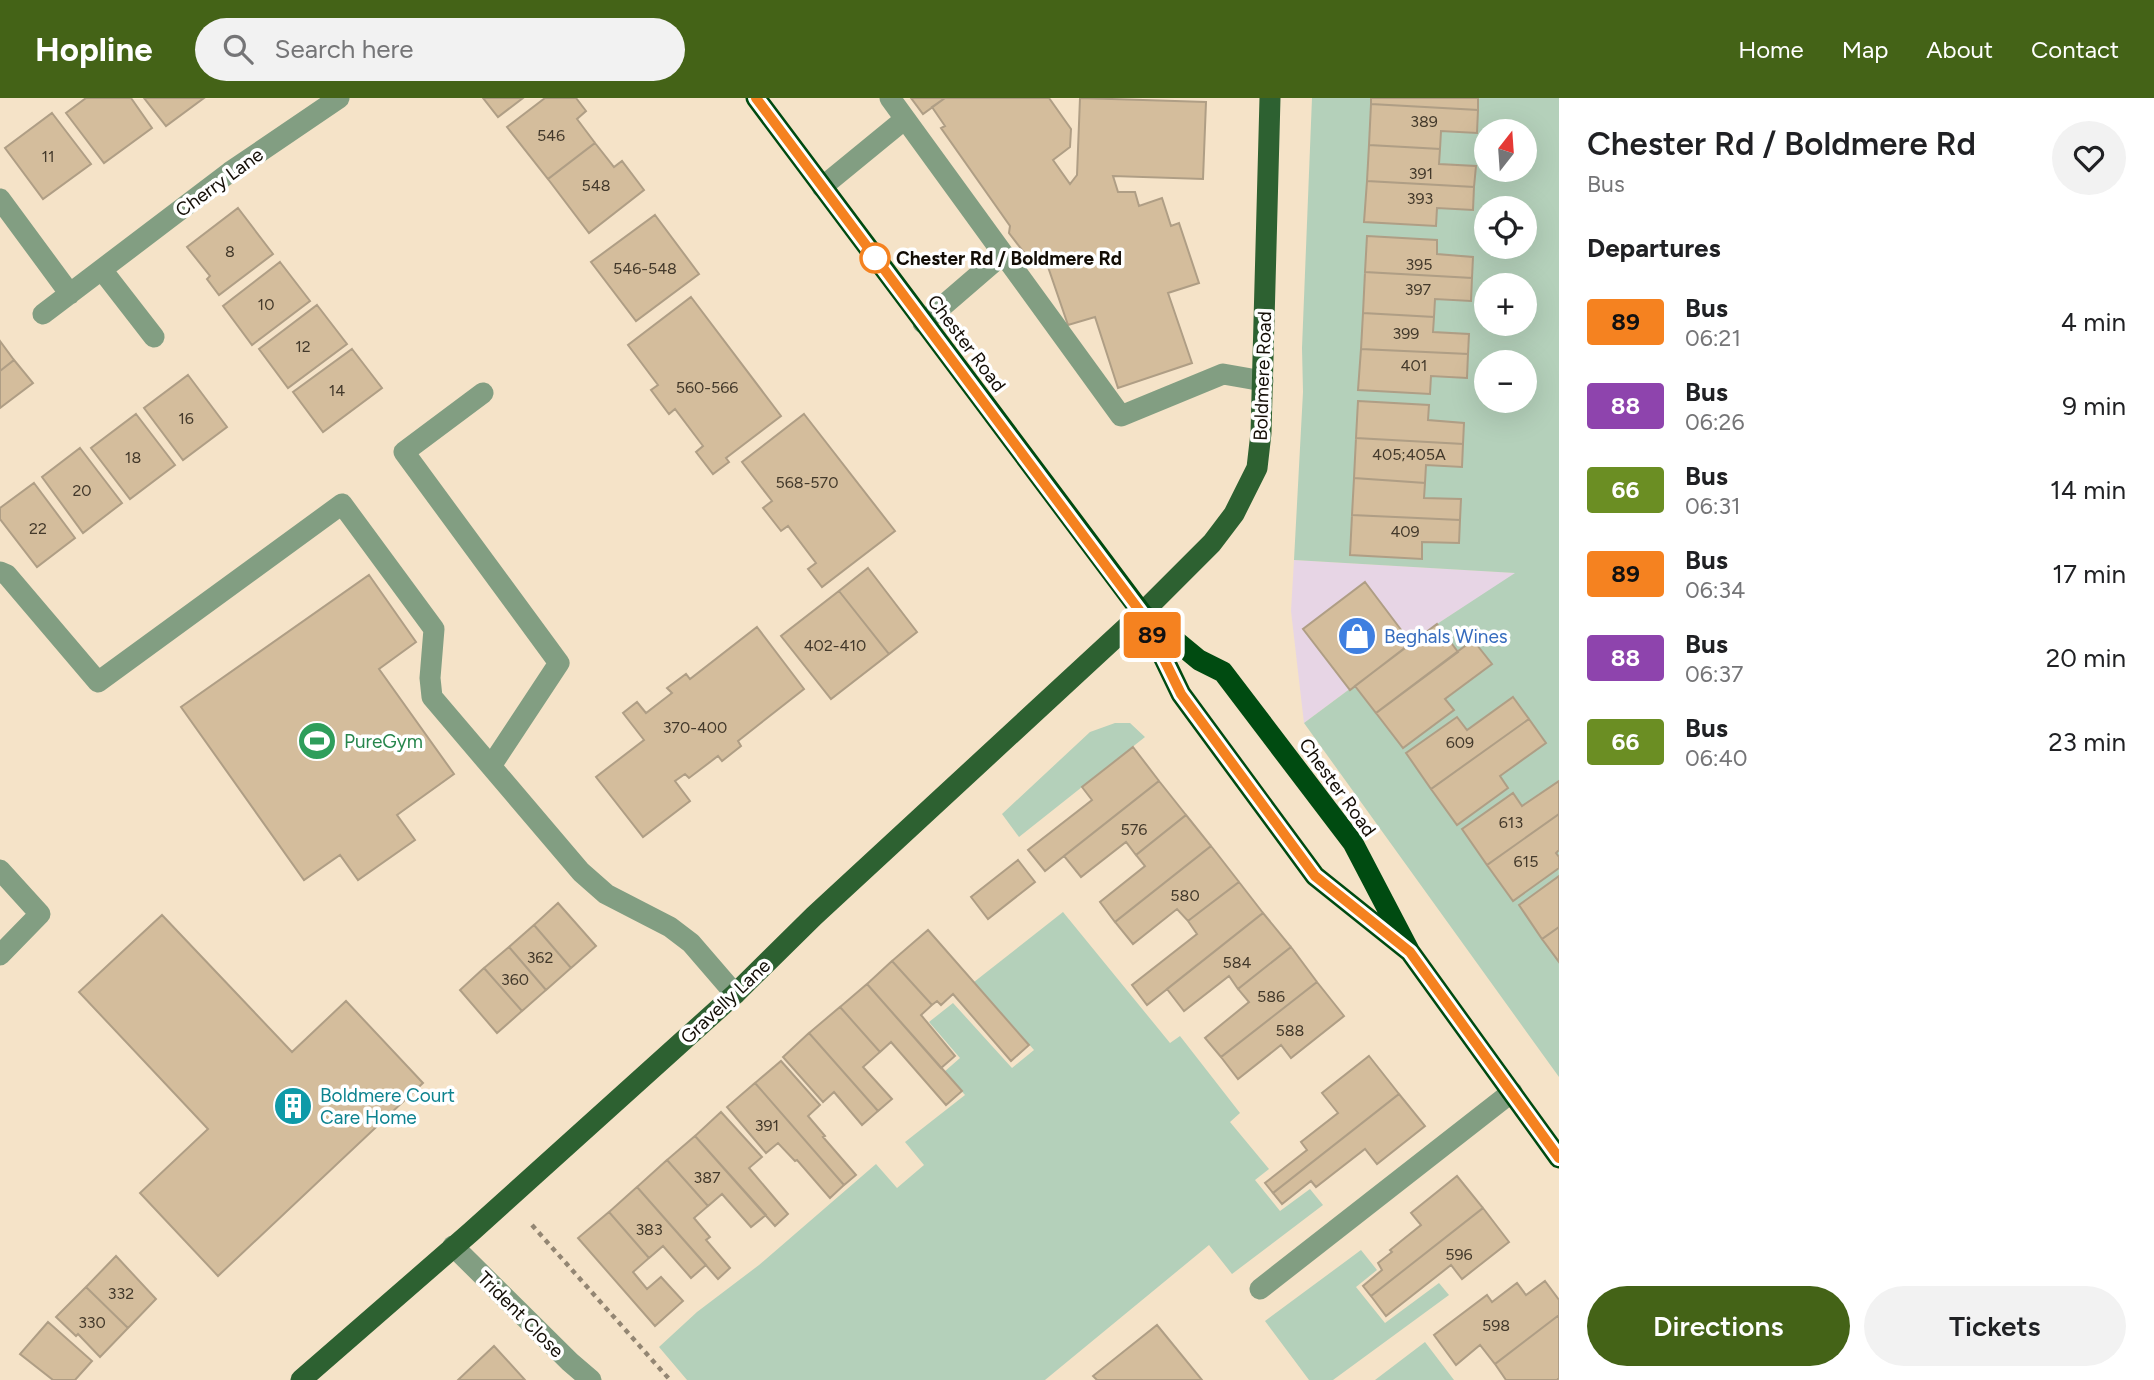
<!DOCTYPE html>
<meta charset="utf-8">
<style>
body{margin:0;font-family:Figtree,sans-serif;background:#f2f2f2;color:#202124;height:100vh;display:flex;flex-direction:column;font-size:26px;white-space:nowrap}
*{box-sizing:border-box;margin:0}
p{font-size:23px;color:#757577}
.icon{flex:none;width:38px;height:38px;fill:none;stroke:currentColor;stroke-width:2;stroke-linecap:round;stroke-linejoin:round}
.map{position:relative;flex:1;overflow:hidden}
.side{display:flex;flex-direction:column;background:#fff;width:595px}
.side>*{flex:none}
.badge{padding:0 14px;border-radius:5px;font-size:24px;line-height:46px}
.needle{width:46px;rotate:17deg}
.controls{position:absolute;left:1474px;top:21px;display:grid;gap:14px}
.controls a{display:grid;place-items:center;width:63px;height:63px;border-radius:50%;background:#fff;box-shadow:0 7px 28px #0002;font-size:35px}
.map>.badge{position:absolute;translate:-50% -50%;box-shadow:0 0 0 4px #fff}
h2{padding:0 28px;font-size:26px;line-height:63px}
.round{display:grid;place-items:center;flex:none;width:74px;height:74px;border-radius:37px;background:#f2f2f2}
.overview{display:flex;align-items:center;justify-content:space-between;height:119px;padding:0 28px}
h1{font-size:33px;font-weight:600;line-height:52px}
.action{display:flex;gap:14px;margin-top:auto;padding:14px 28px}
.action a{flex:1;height:80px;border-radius:42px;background:#446317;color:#fff;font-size:28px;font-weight:600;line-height:80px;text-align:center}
.action a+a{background:#f2f2f2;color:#202124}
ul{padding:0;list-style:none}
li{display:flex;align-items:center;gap:21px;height:84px;padding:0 28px}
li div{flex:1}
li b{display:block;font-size:26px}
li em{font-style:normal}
li .badge{min-width:77px;font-weight:700;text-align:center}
header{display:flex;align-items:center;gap:42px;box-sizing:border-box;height:98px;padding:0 35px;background:#446317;color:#fff}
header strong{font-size:33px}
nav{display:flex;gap:38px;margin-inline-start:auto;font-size:24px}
.search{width:490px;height:63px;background:#f2f2f2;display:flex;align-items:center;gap:18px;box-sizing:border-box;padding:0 24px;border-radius:38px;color:#757577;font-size:26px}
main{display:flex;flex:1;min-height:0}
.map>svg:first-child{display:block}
.commercial{fill:#e7d5e5}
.green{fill:#b4d0ba;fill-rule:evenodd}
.building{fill:#d4bd9c;stroke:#af9e85;stroke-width:2}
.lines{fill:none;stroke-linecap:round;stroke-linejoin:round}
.path{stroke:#938673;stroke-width:4.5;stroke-dasharray:5 5;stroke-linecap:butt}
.minor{stroke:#829e82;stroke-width:21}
.major{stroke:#2d6131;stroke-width:21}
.highway{stroke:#004b11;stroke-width:21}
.line-casing{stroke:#fff;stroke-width:16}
.line{stroke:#f58220;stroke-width:10}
.stop-dot{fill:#fff;stroke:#f58220;stroke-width:3.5}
.labels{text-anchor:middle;stroke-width:7;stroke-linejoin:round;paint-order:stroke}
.number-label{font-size:16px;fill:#43392b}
.street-label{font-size:19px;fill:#130d05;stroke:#fff}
.stop-label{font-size:19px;font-weight:bold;fill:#130d05;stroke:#fff;text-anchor:start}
.shop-label{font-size:19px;fill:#366cbe;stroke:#fff;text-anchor:start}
.leisure-label{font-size:19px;fill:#27864d;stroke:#fff;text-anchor:start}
.culture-label{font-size:19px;fill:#0d838f;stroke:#fff;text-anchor:start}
</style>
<header>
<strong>Hopline</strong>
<div class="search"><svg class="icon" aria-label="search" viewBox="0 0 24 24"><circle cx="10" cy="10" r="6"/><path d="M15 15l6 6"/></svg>Search here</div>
<nav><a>Home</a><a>Map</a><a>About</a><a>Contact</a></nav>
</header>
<main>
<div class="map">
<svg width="1559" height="1282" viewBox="0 0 1559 1282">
<rect width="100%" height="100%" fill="#f5e3c8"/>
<!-- commercial -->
<path class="commercial" d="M1294,462L1517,475L1437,526L1304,625L1291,513Z"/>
<!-- green -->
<path class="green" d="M1312,0H1559V979L1304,625L1437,526L1515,475L1294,462L1303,294L1302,250ZM1486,33H1524V72H1486ZM1486,110H1524V149H1486ZM1486,187H1524V226H1486ZM1486,264H1524V303H1486Z
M1115,625H1130L1145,639L1019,739L1002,716L1090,634Z
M1063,814L1170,945L1180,938L1240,1015L1230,1024L1269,1071L1255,1082L1280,1113L1310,1091L1323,1107L1232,1176L1209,1147L1045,1282H687L659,1249L697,1214L759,1167L876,1066L897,1090L924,1067L905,1044L965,997L944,974L960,960L929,924L953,905L1012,970L1034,952L974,884Z
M1361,1152L1377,1172L1356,1189L1385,1225L1439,1185L1449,1197L1333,1282H1309L1265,1223Z
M1425,1244L1454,1282H1375Z"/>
<!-- building -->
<path class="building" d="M86,0H131L152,30L104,65L66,15Z
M144,0H204L166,28Z
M483,0H523L498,19Z
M545,0H576L586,13L577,21L595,45L548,81L507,29Z
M911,0H945L923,16Z
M945,0H1049L1071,31L1070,49L1053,62L1070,86L1077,77L1080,0L1206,4L1203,81L1113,78L1118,94H1135L1139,108L1162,100L1171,128L1179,125L1199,185L1168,195L1192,265L1118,290L1095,219L1068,227L1047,166L1032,165L1009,135L1010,128L941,30L945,28L932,9Z
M1371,0H1478V12L1371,6Z
M1371,6L1478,12L1477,35L1441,33L1440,51L1369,47Z
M52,15L91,66L43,101L5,50Z
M595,45L614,69L622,63L644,92L589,135L548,81Z
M1369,47L1440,51L1439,66L1476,68L1474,89L1367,83Z
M1367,83L1474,89L1473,112L1437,110L1436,128L1364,124Z
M238,110L273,156L219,197L207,181L210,178L187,149Z
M655,117L699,176L636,223L591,164Z
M1367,138L1437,142V156L1473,159L1472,180L1365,174Z
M280,164L310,203L252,247L223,208Z
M1365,174L1472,180L1471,203L1435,201L1434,219L1363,215Z
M691,199L781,318L726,360L729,364L713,376L696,354L703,348L675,311L669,316L651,292L658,287L628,247Z
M317,207L347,246L288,290L259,251Z
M1363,215L1434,219L1433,234L1469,236L1468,256L1361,251Z
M0,243L14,262L0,273Z
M352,251L382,290L323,334L293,294Z
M1361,251L1468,256L1467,280L1431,278L1430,296L1358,292Z
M14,262L33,285L0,310V273Z
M188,277L227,329L183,362L144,310Z
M1358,303L1429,307L1428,322L1464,325L1463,346L1356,340Z
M136,316L175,367L130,401L91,350Z
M804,316L895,433L822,489L808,471L816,465L788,428L781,433L763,410L772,403L742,364Z
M1356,340L1463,346L1462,369L1426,367L1425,385L1354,380Z
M80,350L122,405L83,435L42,379Z
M1354,380L1425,385L1424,400L1461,401L1460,422L1352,417Z
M34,385L75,440L37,469L0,421V410Z
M1352,417L1460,422L1459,445L1422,444V461L1350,457Z
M868,470L917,534L889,556L839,493Z
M369,477L416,544L379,571L454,676L397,717L415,742L358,782L340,757L304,782L181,609Z
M1365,484L1411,545L1350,592L1303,531Z
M839,493L889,556L831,601L781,538Z
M1437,526L1458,554L1376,615L1355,588Z
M757,529L804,591L738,643L741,648L722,663L718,658L689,680L685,676L675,683L690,703L643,739L596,679L644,642L623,615L637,604L646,615L672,595L667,590L686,576L690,581Z
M1473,542L1492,566L1445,601L1454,612L1403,650L1376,615Z
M1513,599L1529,621L1431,691L1406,655L1457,619L1467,632Z
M1529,621L1546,645L1500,678L1508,690L1457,727L1431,691Z
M1133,649L1159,683L1045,773L1028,752L1092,702L1082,689Z
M1159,683L1186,717L1136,757L1126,744L1081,779L1064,758Z
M1559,683V716L1487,767L1462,731L1513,695L1522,708Z
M1559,716V752L1556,755L1559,759V770L1513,803L1487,767Z
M1186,717L1211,748L1115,824L1100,804L1145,768L1136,757Z
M1211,748L1239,784L1188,823L1177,811L1133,846L1115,824Z
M1018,762L1035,784L988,821L971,799Z
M1559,778V829L1542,841L1519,807Z
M1239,784L1263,815L1147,907L1132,887L1197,836L1188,823Z
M558,805L596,848L571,870L534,827Z
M1263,815L1291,849L1238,891L1229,878L1184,913L1167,891Z
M162,817L292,954L346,903L423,985L218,1178L140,1095L208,1031L79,894Z
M534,827L571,870L546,892L509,849Z
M1559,829V864L1542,841Z
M928,832L1029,947L1011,963L953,896L941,907L937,903L932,907L892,863Z
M509,849L546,892L522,913L484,870Z
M1291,849L1317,884L1221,959L1205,940L1249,904L1238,891Z
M892,863L932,907L921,917L955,958L941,970L867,886Z
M484,870L522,913L497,935L460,892Z
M1317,884L1344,918L1291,960L1281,947L1238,981L1221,959Z
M867,886L962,993L946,1007L891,944L880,954L840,909Z
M840,909L880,954L863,969L892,1001L878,1013L809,935Z
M809,935L878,1013L862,1027L834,994L823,1004L783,959Z
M1369,958L1399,996L1273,1095L1265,1085L1307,1052L1301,1044L1338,1015L1322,995Z
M781,963L820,1007L808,1018L825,1038L823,1039L856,1077L844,1087L755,985Z
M755,985L844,1087L830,1100L797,1062L795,1063L778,1045L766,1055L727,1009Z
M1399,996L1425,1028L1377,1066L1365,1051L1316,1089L1311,1083L1282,1106L1273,1095Z
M721,1014L762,1059L749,1070L788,1116L775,1128L695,1038Z
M695,1038L766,1117L751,1129L722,1096L708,1108L667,1062Z
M667,1062L708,1108L694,1120L710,1139L706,1142L730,1170L718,1181L637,1089Z
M1457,1078L1483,1110L1371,1198L1363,1188L1382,1172L1378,1165L1392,1154L1390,1152L1421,1127L1411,1115Z
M637,1089L706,1167L691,1180L663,1148L649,1160L609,1114Z
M1483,1110L1509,1144L1462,1181L1451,1167L1386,1218L1371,1198Z
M609,1114L649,1160L633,1174L647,1191L661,1179L683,1203L655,1228L578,1140Z
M116,1158L156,1201L128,1230L86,1189Z
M1545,1183L1559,1202V1217L1495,1266L1480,1247L1456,1267L1434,1237L1487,1197L1492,1204L1517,1185L1526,1197Z
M86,1189L128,1230L100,1259L78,1236L76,1238L56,1219Z
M1559,1217V1280L1557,1282H1506L1495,1266Z
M48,1224L92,1263L75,1282H53L20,1256Z
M1157,1227L1202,1282H1097L1093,1278Z
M494,1248L525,1282H458Z"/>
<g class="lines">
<!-- path -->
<path class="path" d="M532,1127L670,1282"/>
<!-- minor -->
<path class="minor" d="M890,0L1121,318L1223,276L1263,283
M822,89L905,21
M0,101L70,196
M102,172L154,239
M43,216L230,74L339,0
M923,225L1003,156
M483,295L404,354L559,565L491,668
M0,474L7,477L98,584L342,406L434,531L430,580L432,599L581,774L606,796L670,829L691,845L735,896
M0,772L40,816L0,857
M453,1148L570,1264L591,1282
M1260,1191L1512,994"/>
<!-- major -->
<path class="major" d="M301,1282L471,1134L735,896L814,818L1142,515L1212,445L1234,416L1257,370L1261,335L1270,0"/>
<!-- highway -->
<path class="highway" d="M756,0L1142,515L1181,596L1315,778L1410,854
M1147,519L1199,562L1223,574L1353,745L1410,854L1559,1060"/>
</g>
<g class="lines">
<defs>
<path id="line" d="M756,0L1142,516L1181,596L1315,778L1410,854L1559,1060"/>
</defs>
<!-- line casing -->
<use href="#line" class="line-casing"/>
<!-- line -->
<use href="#line" class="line"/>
</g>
<!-- icons -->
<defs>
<symbol id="shop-disc" viewBox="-11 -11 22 22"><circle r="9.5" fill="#3f7fe0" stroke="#fff"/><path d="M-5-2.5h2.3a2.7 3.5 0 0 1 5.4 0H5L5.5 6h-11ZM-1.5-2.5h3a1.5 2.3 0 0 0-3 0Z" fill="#fff"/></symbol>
<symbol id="stadium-disc" viewBox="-11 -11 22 22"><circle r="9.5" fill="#2e9e5b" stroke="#fff"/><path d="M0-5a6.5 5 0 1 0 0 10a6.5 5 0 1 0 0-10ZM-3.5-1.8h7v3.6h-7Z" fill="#fff"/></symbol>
<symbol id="building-disc" viewBox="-11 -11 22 22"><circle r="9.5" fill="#0f9aa8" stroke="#fff"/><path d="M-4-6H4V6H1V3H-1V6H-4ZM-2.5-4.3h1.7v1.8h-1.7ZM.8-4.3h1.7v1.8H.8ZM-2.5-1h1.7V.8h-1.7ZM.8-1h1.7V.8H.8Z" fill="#fff"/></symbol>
</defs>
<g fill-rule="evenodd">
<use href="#shop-disc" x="1335" y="516" width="44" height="44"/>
<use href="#stadium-disc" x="295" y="621" width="44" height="44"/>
<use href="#building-disc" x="271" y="986" width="44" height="44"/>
</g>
<!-- markers -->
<circle class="stop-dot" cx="875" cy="160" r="14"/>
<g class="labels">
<!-- number labels -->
<g class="number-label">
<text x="1424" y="29">389</text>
<text x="551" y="43">546</text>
<text x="48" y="64">11</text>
<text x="1421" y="81">391</text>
<text x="596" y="93">548</text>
<text x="1420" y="106">393</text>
<text x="230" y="159">8</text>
<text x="1419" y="172">395</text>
<text x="645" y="176">546-548</text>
<text x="1418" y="197">397</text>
<text x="266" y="212">10</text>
<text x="1406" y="241">399</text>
<text x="303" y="254">12</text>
<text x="1414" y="273">401</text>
<text x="707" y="295">560-566</text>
<text x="337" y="298">14</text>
<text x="186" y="326">16</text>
<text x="1409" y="362">405;405A</text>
<text x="133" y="365">18</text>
<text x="807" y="390">568-570</text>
<text x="82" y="398">20</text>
<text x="38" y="436">22</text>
<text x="1405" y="439">409</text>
<text x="835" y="553">402-410</text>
<text x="695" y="635">370-400</text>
<text x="1460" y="650">609</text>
<text x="1511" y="730">613</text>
<text x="1134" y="737">576</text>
<text x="1526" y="769">615</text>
<text x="1185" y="803">580</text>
<text x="540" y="865">362</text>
<text x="1237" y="870">584</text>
<text x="515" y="887">360</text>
<text x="1271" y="904">586</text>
<text x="1290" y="938">588</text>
<text x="767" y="1033">391</text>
<text x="707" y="1085">387</text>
<text x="649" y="1137">383</text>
<text x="1459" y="1162">596</text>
<text x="121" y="1201">332</text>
<text x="92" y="1230">330</text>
<text x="1496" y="1233">598</text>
</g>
<!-- street labels -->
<g class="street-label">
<text transform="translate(219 84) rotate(-36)" y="7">Cherry Lane</text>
<text transform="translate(967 245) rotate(53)" y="7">Chester Road</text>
<text transform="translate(1262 278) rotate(-88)" y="7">Boldmere Road</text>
<text transform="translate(1338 689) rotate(54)" y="7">Chester Road</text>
<text transform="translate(725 903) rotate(-43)" y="7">Gravelly Lane</text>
<text transform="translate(521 1216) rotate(45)" y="7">Trident Close</text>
</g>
<!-- stop labels -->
<g class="stop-label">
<text x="896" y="167">Chester Rd / Boldmere Rd</text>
</g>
<!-- shop labels -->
<g class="shop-label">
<text x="1384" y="545">Beghals Wines</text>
</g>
<!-- leisure labels -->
<g class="leisure-label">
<text x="344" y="650">PureGym</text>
</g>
<!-- culture labels -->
<g class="culture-label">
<text x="320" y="1004">Boldmere Court<tspan x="320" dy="22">Care Home</tspan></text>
</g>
</g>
</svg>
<div class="controls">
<a><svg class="needle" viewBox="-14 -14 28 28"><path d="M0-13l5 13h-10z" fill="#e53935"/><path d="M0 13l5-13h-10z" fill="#757577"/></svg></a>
<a><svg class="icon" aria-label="locate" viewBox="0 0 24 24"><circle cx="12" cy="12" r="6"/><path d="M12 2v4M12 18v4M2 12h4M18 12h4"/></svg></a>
<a>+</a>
<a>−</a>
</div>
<b class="badge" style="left:1152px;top:537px;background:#f58220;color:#111">89</b>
</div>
<section class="side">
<div class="overview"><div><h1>Chester Rd / Boldmere Rd</h1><p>Bus</p></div><a class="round"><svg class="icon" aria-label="heart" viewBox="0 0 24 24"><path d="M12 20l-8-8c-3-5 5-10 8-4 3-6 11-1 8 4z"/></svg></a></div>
<h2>Departures</h2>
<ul>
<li><span class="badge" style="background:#f58220;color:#111">89</span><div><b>Bus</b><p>06:21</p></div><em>4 min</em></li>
<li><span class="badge" style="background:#8e44ad;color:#fff">88</span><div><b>Bus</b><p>06:26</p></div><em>9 min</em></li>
<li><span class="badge" style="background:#6b8e23;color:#fff">66</span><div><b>Bus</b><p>06:31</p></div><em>14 min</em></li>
<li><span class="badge" style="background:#f58220;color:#111">89</span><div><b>Bus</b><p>06:34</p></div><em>17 min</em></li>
<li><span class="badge" style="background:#8e44ad;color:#fff">88</span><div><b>Bus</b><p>06:37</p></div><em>20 min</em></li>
<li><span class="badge" style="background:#6b8e23;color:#fff">66</span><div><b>Bus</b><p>06:40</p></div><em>23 min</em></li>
</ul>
<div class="action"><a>Directions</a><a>Tickets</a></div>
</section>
</main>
